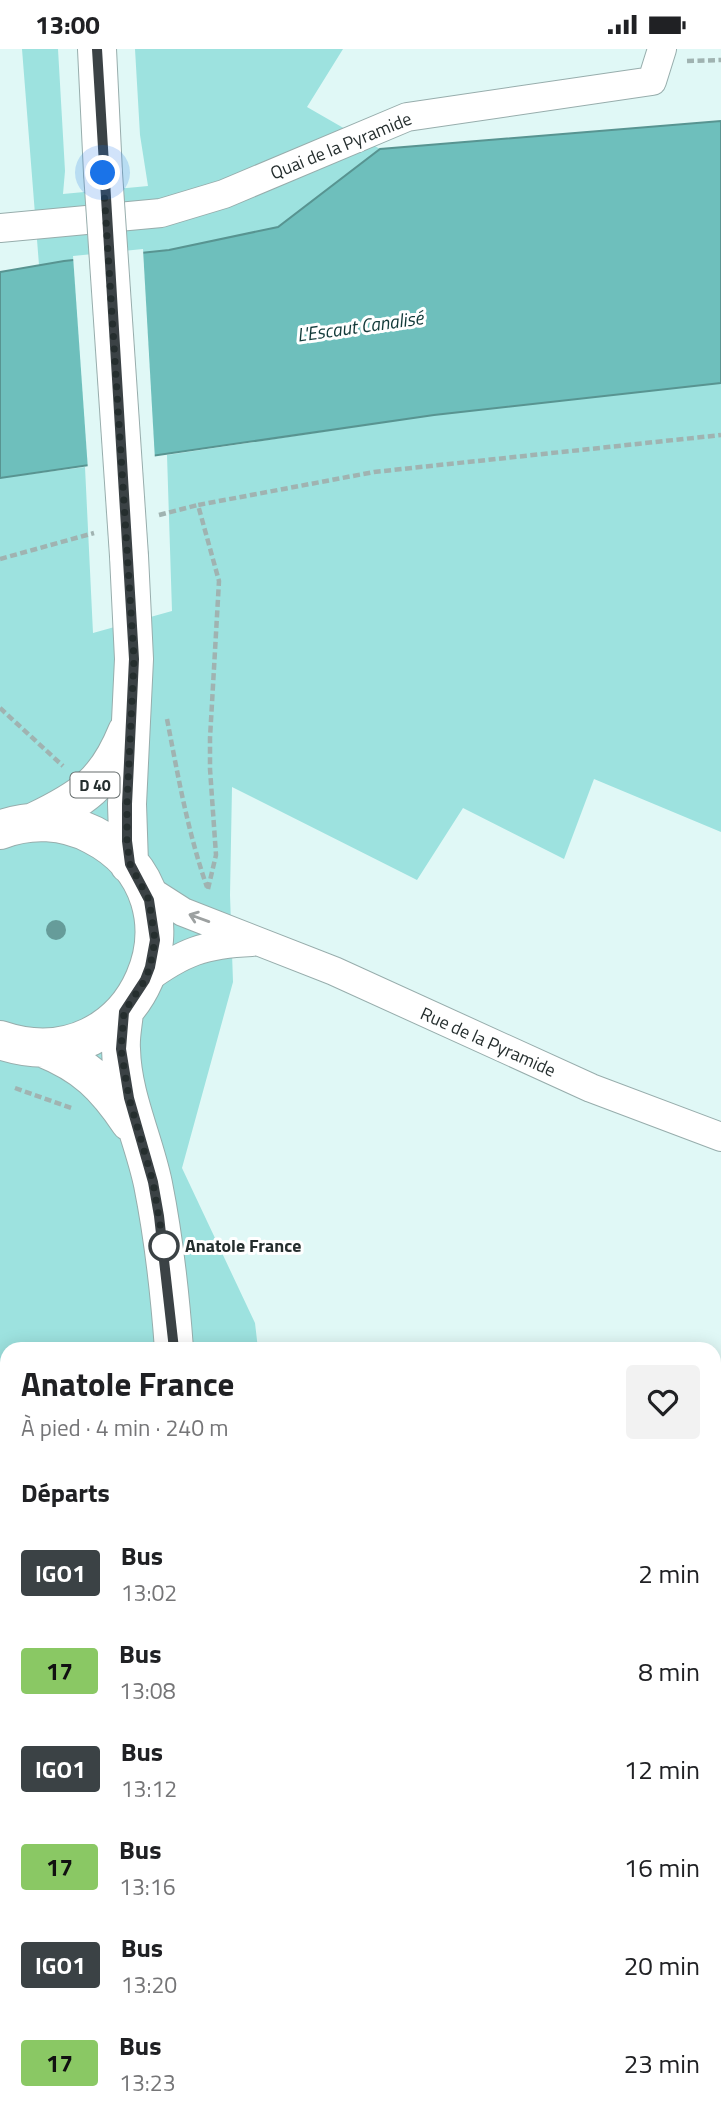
<!DOCTYPE html>
<html lang="fr">
<meta charset="utf-8">
<style>
body{margin:0;font-family:"Titillium Web",sans-serif;background:#f2f2f2;color:#202124;height:100vh;display:flex;flex-direction:column;font-size:26px;white-space:nowrap}
*{box-sizing:border-box;margin:0}
p{font-size:23px;color:#757577}
.icon{flex:none;width:38px;height:38px;fill:none;stroke:currentColor;stroke-width:2;stroke-linecap:round;stroke-linejoin:round}
.map{position:relative;flex:1;overflow:hidden}
.details{position:absolute;left:0px;top:1293px;width:721px;height:786px;display:flex;flex-direction:column;background:#fff;border-radius:21px 21px 0 0;box-shadow:0 4px 18px #0003}
.details>*{flex:none}
.badge{padding:0 14px;border-radius:5px;font-size:24px;line-height:46px}
.you{position:absolute;width:35px;height:35px;margin:-18px;border:5px solid #fff;border-radius:50%;background:#1a73e8;box-shadow:0 0 0 10px #1a73e833}
.map>.badge{position:absolute;translate:-50% -50%;box-shadow:0 0 0 4px #fff}
h2{padding:0 21px;font-size:26px;line-height:63px}
.round{display:grid;place-items:center;flex:none;width:74px;height:74px;border-radius:7px;background:#f2f2f2}
.headline{display:flex;align-items:center;justify-content:space-between;height:119px;padding:0 21px}
h1{font-size:33px;font-weight:700;line-height:52px}
ul{padding:0;list-style:none}
li{display:flex;align-items:center;gap:21px;height:98px;padding:0 21px}
li div{flex:1}
li b{display:block;font-size:26px}
li em{font-style:normal}
li .badge{min-width:77px;font-weight:700;text-align:center}
.status{display:flex;justify-content:space-between;align-items:center;height:49px;padding:0 35px;background:#fff;direction:ltr}
.status svg{height:19px;fill:currentColor}
.map>svg:first-child{display:block}
.green{fill:#9de2df}
.water{fill:#6ebfbc;stroke:#589491;stroke-width:2}
.pier{fill:#e0f8f6}
.lines{fill:none;stroke-linecap:round;stroke-linejoin:round}
.service-casing{stroke:#97adac;stroke-width:16}
.minor-casing{stroke:#97adac;stroke-width:30}
.primary-casing{stroke:#97adac;stroke-width:40}
.path{stroke:#a0b3b1;stroke-width:4.5;stroke-dasharray:7 3.5;stroke-linecap:butt}
.service{stroke:#fff;stroke-width:14}
.minor{stroke:#fff;stroke-width:28}
.primary{stroke:#fff;stroke-width:38}
.primary-bridge-casing{stroke:#97adac;stroke-width:40;stroke-linecap:butt}
.primary-bridge{stroke:#fff;stroke-width:38}
.tree{fill:#669c9a}
.oneway{stroke:#9da1a1}
.line-casing{stroke:#fff;stroke-width:16}
.line{stroke:#3b4245;stroke-width:10}
.walk{stroke:#252e2e;stroke-width:7;stroke-dasharray:0 12.6}
.stop-dot{fill:#fff;stroke:#3b4245;stroke-width:3.5}
.labels{text-anchor:middle;stroke-width:6;stroke-linejoin:round;paint-order:stroke}
.shield{fill:#fff;stroke:#666d6d;stroke-width:2}
.shield-label{font-size:16px;font-weight:bold;fill:#252e2e}
.street-label{font-size:18px;fill:#252e2e;stroke:#fff}
.stop-label{font-size:18px;font-weight:bold;fill:#252e2e;stroke:#fff;text-anchor:start}
.water-label{font-size:19px;font-style:italic;fill:#123a39;stroke:#fff}
</style>
<div class="status"><b>13:00</b><svg viewBox="0 0 49 12"><path d="M0 12V9h3v3zM5 12V6h3v6zM10 12V3h3v9zM15 12V0h3v12zM26 1h20v11H26zM47 4h2v5h-2z"/></svg></div>
<div class="map">
<svg width="721" height="2078" viewBox="0 0 721 2078">
<rect width="100%" height="100%" fill="#e0f8f6"/>
<!-- green -->
<path class="green" d="M22,0H58L65,122L63,145L148,137L140,86L135,0H343L307,58L380,100L278,178L169,201L39,216Z
M721,334V783L594,730L564,810L463,759L417,831L232,738L230,846L233,933L182,1119L255,1274L258,1300H7V1625L0,1615V429L85,418L93,584L172,562L167,406L434,366Z"/>
<!-- water -->
<path class="water" d="M721,72V334L434,366L0,429V223L64,212L169,201L278,178L380,100Z"/>
<!-- pier -->
<path class="pier" d="M143,200L155,411L88,421L73,207Z"/>
<g class="lines">
<defs>
<path id="service" d="M93,2078L95,2072"/>
<path id="minor" d="M0,179L161,164L224,145L407,68L652,32L662,0
M144,838L183,863L334,922L591,1039L721,1088
M145,931C183,903 204,895 252,893
M714,1391H721
M714,1678H721
M0,1788L2,1507
M714,2064H721
M485,2078V2072"/>
<path id="primary" d="M97,0L103,124
M129,507L134,610L127,755L129,815
M34,773C82,750 106,735 127,683
M0,781C31,769 64,771 93,786C216,849 138,1038 0,991
M124,963C123,975 120,988 121,1000C122,1047 144,1091 153,1135C164,1190 170,1245 174,1300
M43,999C85,1016 105,1036 130,1073
M205,2072V2078
M246,2072L247,2078"/>
</defs>
<!-- service casing -->
<use href="#service" class="service-casing"/>
<!-- minor casing -->
<use href="#minor" class="minor-casing"/>
<!-- primary casing -->
<use href="#primary" class="primary-casing"/>
<!-- path -->
<path class="path" d="M687,12L721,11
M159,466L198,456
M0,510L94,484
M0,659L63,717
M167,670C178,727 188,784 207,838
M208,840L216,806L210,720V689L219,532L198,456L374,423L721,386
M15,1039L74,1060"/>
<!-- service -->
<use href="#service" class="service"/>
<!-- minor -->
<use href="#minor" class="minor"/>
<!-- primary -->
<use href="#primary" class="primary"/>
<defs>
<path id="primary-bridge" d="M103,124L129,507"/>
</defs>
<!-- primary-bridge casing -->
<use href="#primary-bridge" class="primary-bridge-casing"/>
<!-- primary-bridge -->
<use href="#primary-bridge" class="primary-bridge"/>
</g>
<!-- trees -->
<circle class="tree" cx="56" cy="881" r="10"/>
<!-- one-way arrows -->
<defs><path id="oneway-shaft" d="M-6 0H5M1.5-3L5.5 0L1.5 3" fill="none" stroke-width="1.6" stroke-linecap="round" stroke-linejoin="round" transform="scale(1.75)"/></defs>
<use class="oneway" href="#oneway-shaft" transform="translate(199 869) rotate(-160)"/>
<g class="lines">
<defs>
<path id="line" d="M97,0L134,610L127,755V792L130,815L149,851L155,891L150,918L145,931L124,963L121,1000L129,1049L153,1133L159,1167L174,1300"/>
</defs>
<!-- line casing -->
<use href="#line" class="line-casing"/>
<!-- line -->
<use href="#line" class="line"/>
<!-- walk -->
<path class="walk" d="M103,124L134,610L127,755V792L130,815L149,851L155,891L150,918L145,931L124,963L121,1000L129,1049L153,1133L164,1199V1197"/>
</g>
<!-- markers -->
<circle class="stop-dot" cx="164" cy="1197" r="14"/>
<g class="labels">
<!-- shield labels -->
<rect class="shield" x="70.5" y="723.5" width="49" height="25" rx="5"/>
<g class="shield-label">
<text x="95" y="742">D 40</text>
</g>
<!-- street labels -->
<g class="street-label">
<text transform="translate(341 97) rotate(-22)" y="6">Quai de la Pyramide</text>
<text transform="translate(488 993) rotate(24)" y="6">Rue de la Pyramide</text>
</g>
<!-- stop labels -->
<g class="stop-label">
<text x="185" y="1203">Anatole France</text>
</g>
<!-- water labels -->
<g class="water-label">
<text transform="translate(360 277) rotate(-8)" y="7">L'Escaut Canalisé</text>
</g>
</g>
</svg>
<div class="you" style="left:103px;top:124px"></div>
<section class="details">
<div class="headline"><div><h1>Anatole France</h1><p>À pied · 4 min · 240 m</p></div><a class="round"><svg class="icon" aria-label="heart" viewBox="0 0 24 24"><path d="M12 20l-8-8c-3-5 5-10 8-4 3-6 11-1 8 4z"/></svg></a></div>
<h2>Départs</h2>
<ul>
<li><span class="badge" style="background:#3b4245;color:#fff">IGO1</span><div><b>Bus</b><p>13:02</p></div><em>2 min</em></li>
<li><span class="badge" style="background:#8ac864;color:#111">17</span><div><b>Bus</b><p>13:08</p></div><em>8 min</em></li>
<li><span class="badge" style="background:#3b4245;color:#fff">IGO1</span><div><b>Bus</b><p>13:12</p></div><em>12 min</em></li>
<li><span class="badge" style="background:#8ac864;color:#111">17</span><div><b>Bus</b><p>13:16</p></div><em>16 min</em></li>
<li><span class="badge" style="background:#3b4245;color:#fff">IGO1</span><div><b>Bus</b><p>13:20</p></div><em>20 min</em></li>
<li><span class="badge" style="background:#8ac864;color:#111">17</span><div><b>Bus</b><p>13:23</p></div><em>23 min</em></li>
</ul>
</section>
</div>
